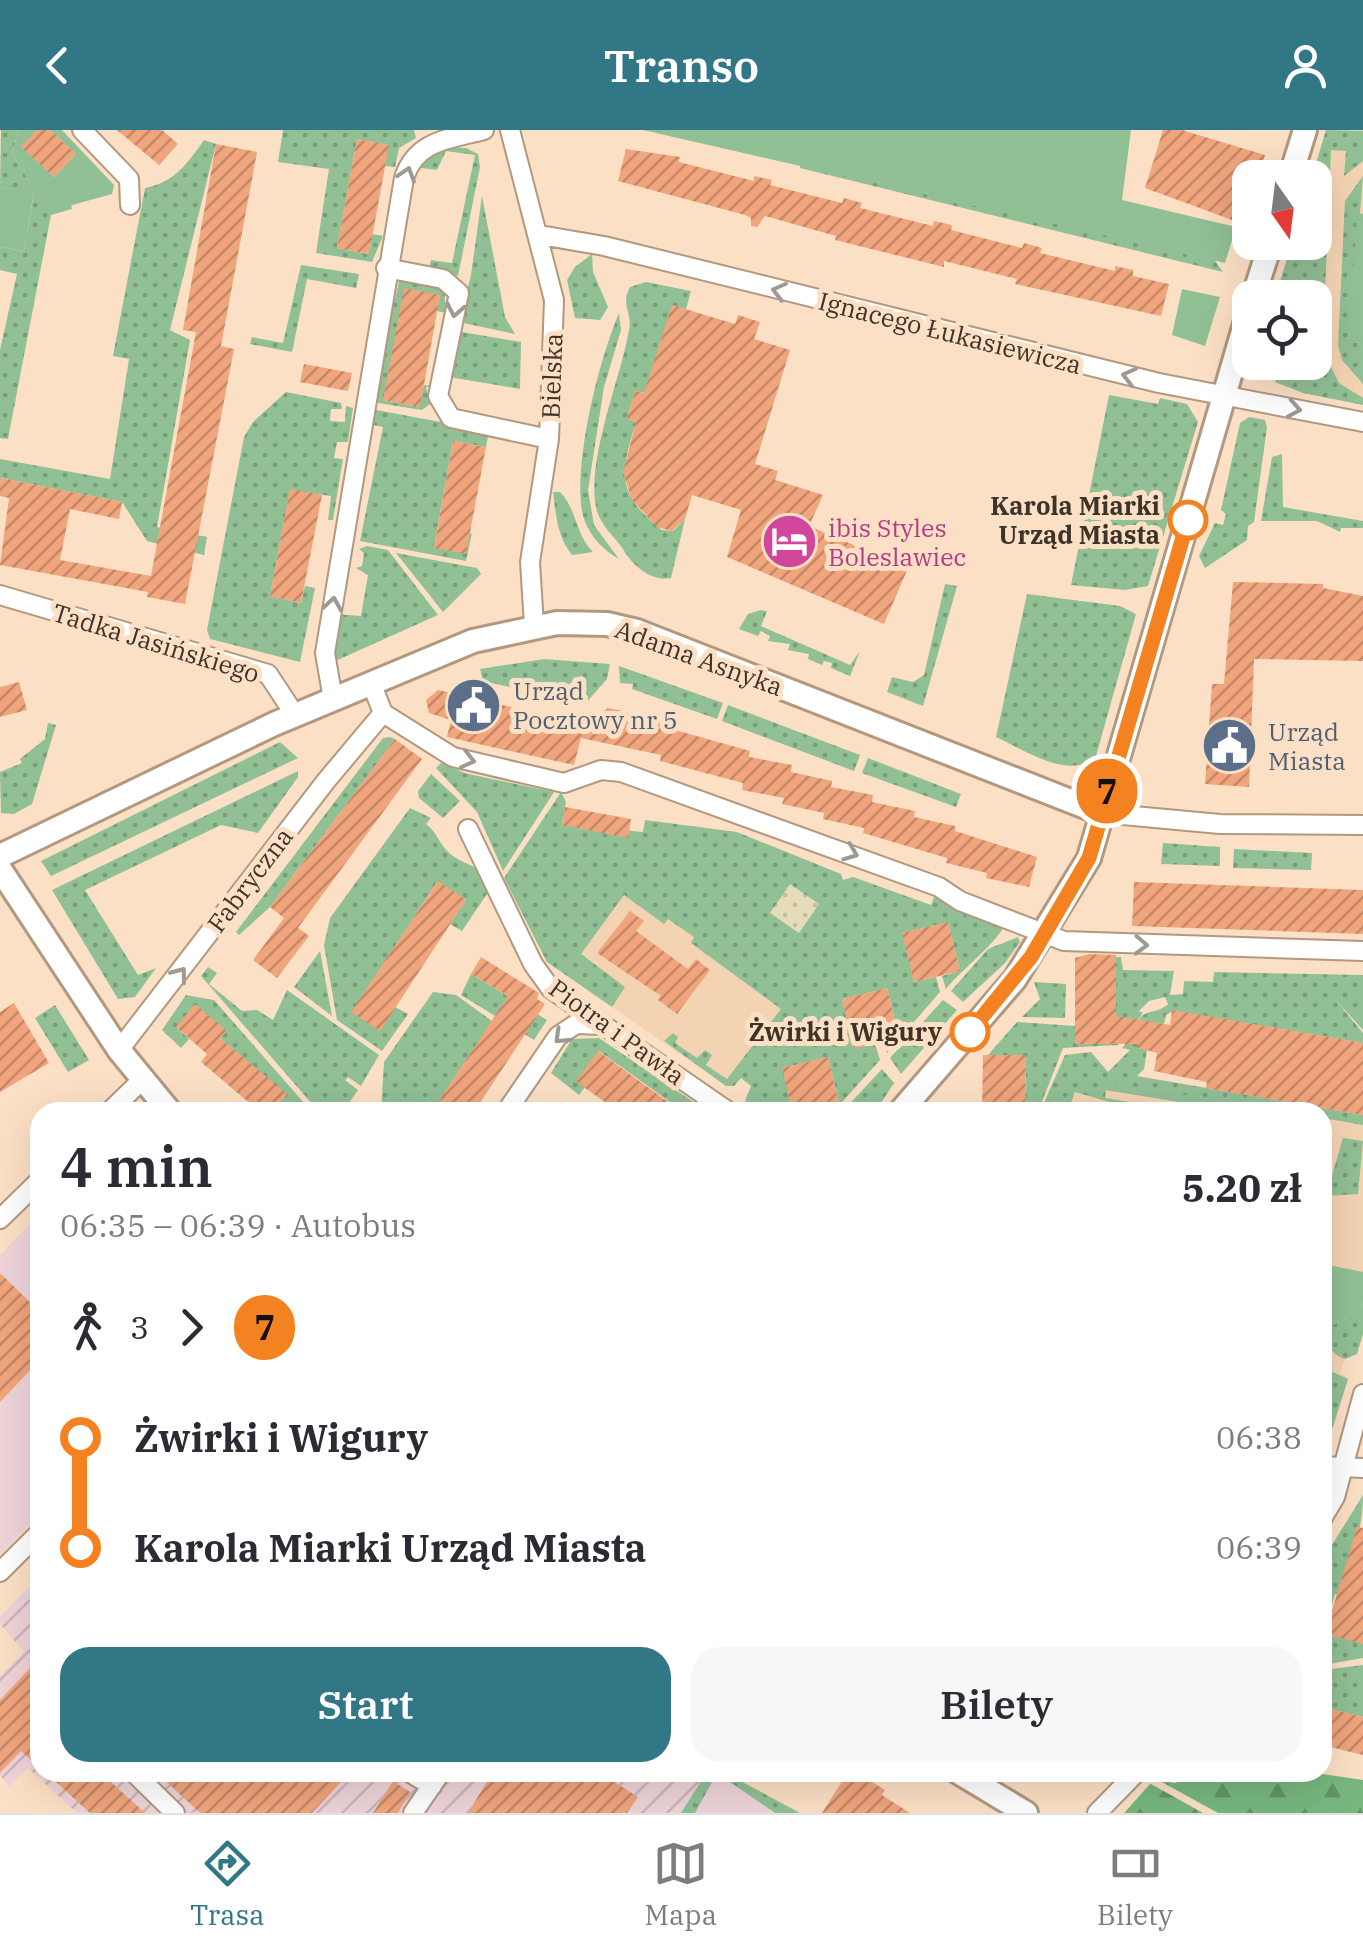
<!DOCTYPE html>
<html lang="pl">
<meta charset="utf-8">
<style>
body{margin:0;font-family:"IBM Plex Serif",serif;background:#f7f7f7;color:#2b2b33;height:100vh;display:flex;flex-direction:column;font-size:38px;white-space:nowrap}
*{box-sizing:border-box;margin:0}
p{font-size:32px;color:#7c7c81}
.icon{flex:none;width:55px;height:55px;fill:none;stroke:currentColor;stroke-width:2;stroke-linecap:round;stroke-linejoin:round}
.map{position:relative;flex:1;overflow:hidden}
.side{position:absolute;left:30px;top:972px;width:1302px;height:680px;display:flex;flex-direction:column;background:#fff;border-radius:30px;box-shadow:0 10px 40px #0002}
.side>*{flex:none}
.badge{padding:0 20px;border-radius:32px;font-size:35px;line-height:65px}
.needle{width:65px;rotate:166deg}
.controls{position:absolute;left:1232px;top:30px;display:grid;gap:20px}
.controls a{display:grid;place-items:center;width:100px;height:100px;border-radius:20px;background:#fff;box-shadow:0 10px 40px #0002;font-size:50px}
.map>.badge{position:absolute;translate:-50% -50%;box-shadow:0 0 0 5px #fff}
.legs{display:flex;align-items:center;gap:15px;height:110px;padding:0 30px;font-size:32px}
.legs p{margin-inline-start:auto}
.head{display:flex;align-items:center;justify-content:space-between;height:170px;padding:0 30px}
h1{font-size:55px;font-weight:600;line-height:75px}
.action{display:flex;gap:20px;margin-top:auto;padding:20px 30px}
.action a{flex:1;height:115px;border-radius:30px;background:#327785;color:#fff;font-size:40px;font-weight:600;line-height:115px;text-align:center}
.action a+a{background:#f7f7f7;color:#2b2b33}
ul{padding:0 30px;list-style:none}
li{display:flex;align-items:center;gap:35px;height:110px;font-size:38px}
li i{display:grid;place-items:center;width:15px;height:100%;margin:0 12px;background:currentColor}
li i::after{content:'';width:25px;height:25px;margin:-12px;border:8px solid;border-radius:50%;background:#fff}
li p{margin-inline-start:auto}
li:first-child i{background:linear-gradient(#0000 50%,currentColor 0)}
li:last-child i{background:linear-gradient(currentColor 50%,#0000 0)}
header{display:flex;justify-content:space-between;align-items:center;height:130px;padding:0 30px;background:#327785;color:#fff;font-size:45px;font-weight:600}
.tabs{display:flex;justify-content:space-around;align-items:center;height:140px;border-top:2px solid #e1e1e2;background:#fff;font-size:28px;color:#7c7c81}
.tabs a{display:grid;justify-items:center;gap:5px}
.tabs .on{color:#327785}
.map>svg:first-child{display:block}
.commercial{fill:#eed4d9}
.industrial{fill:url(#industrial-furrows)}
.built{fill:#f4d3b3}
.grass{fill:url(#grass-dots)}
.forest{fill:url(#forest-firs)}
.sand{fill:url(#sand-dots)}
.green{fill:#91c095}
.building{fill:url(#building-hatch)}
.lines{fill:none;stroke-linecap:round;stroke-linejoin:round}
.street-casing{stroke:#b2987f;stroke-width:22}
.secondary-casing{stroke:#b2987f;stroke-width:28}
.street{stroke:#fff;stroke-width:18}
.secondary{stroke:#fff;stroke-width:22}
.oneway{stroke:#9e9994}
.line-1-casing{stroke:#fff;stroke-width:22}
.line-1{stroke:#f58220;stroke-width:15}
.stop-1-dot{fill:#fff;stroke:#f58220;stroke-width:5}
.labels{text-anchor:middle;stroke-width:10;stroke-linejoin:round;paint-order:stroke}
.street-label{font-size:25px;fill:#3e3329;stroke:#fce0c5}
.stop-label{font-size:25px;font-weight:bold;fill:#3e3329;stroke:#fce0c5;text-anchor:end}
.hotel-label{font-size:25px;fill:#b23c85;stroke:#fce0c5;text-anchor:start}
.service-label{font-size:25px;fill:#4e5e75;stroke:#fce0c5;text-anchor:start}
</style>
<header><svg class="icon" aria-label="back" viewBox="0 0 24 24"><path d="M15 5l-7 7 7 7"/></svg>Transo<svg class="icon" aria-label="person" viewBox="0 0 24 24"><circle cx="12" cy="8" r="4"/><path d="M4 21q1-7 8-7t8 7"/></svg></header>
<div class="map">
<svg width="1363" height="1683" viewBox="0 0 1363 1683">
<defs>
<pattern id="industrial-furrows" width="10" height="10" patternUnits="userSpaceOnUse" patternTransform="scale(2.5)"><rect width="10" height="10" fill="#eed4d9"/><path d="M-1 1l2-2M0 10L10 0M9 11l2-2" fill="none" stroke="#cdb6ba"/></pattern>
<pattern id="grass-dots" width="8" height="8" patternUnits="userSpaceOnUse" patternTransform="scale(2.5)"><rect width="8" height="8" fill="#91c095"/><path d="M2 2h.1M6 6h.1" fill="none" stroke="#789d7a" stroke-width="1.8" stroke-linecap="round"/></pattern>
<pattern id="forest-firs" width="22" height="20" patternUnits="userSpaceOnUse" patternTransform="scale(2.5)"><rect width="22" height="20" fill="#77b77e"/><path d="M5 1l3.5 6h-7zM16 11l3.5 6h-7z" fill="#639567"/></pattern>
<pattern id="sand-dots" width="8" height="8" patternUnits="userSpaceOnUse" patternTransform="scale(2.5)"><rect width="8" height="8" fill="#e6dcb7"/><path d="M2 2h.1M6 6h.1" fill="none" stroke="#c6bd9d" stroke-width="1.8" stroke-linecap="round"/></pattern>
<pattern id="building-hatch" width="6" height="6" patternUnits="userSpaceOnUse" patternTransform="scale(2.5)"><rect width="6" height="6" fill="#f1a57c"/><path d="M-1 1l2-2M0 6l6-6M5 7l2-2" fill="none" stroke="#c58766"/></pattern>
</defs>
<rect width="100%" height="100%" fill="#fce0c5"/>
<!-- commercial -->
<path class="commercial" d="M29,1095L35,1102L40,1098V1384L0,1425V1125Z
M698,1642L717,1643L775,1683H681L702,1650Z"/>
<!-- industrial -->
<path class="industrial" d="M40,1445V1642H696L704,1647L681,1683H77L28,1638L9,1656L0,1645V1545L24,1522L0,1494V1487Z"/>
<!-- built -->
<path class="built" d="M1326,0H1363V275L1303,263L1307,236L1315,232V168H1275L1292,113L1315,112L1312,47Z
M590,729L833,756L823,864L726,956L547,832L545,785Z
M1080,937L1363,985V1199L1355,1225L1345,1229L1340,1242L1348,1249L1330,1306L1322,1304V982H1068Z"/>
<!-- grass -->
<path class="grass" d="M1,0H19L12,23L47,81L71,75L72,79L51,85L8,309L0,308V220L17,144L0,140V117L24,121L34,63L0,57Z
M283,0H414L416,8L399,18L395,37L385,36L388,15L357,9L337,118L368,124L372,104L383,106L372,132L316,123L329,39L278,32Z
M1326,0L1363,1V31L1344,46L1346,21L1331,20L1325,163L1312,162L1311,167H1275L1292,113L1315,112L1312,47Z
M807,9L1201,111L1223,142L800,38Z
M204,10L216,14L170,200L190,210L157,397L207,407L204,425L147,411L122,372L0,348V329L110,349L129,229L113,226L145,58C175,52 187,34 204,10Z
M447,17L466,18L478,24L480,37L458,146L429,138L431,130L452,133L475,25L446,21L437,40L421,38L426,29Z
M1363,46L1349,212L1363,213V254L1342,230L1338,215L1345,71Z
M482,66L505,187L515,204L459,192L471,145Z
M592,124L593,142L608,177L600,190L575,188L567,150L575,137Z
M301,135L359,144L356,158L307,149L292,222L250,214L252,207L283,213Z
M400,147L444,159L446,183L437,181L440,165L383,270L419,277L424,255L434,256L426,257L430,274L422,280L372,272Z
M646,152L691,161L686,179L672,176L645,263L635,261L627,289L636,292C620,344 616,364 662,400L673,401L685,389L671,448C651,452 632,435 623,419C614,406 602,397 597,381C584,334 621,248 629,200C633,183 620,175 630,157Z
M619,183L621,200L604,257L588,360L594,395L619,429C598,417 583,398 581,374C576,323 599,230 619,183Z
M456,201L521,212L520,259L449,247Z
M1315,220L1323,221L1339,253L1363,268V275L1303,263L1275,252L1279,233L1315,232Z
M286,262L341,273L342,279H331L330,291L345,292L346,276L353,278L348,312H337L334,328L343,329L333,390H328L331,366L290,360L270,466L301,473L305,456L315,458L300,532L210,509L207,500L244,307L253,292Z
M1109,265L1158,274L1160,268L1187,274L1198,292L1148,456L1125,460L1071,455Z
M371,279L489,301L486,317L453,311L434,417L472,403L466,431L360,411L383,297L369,294Z
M1249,287L1265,290L1267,297L1254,392L1248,396L1247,410L1205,438L1199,426L1215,393L1223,395L1226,384L1221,380L1240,293Z
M1282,324L1283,377L1363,391V398H1341L1340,402L1317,391H1261L1272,327Z
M553,362H560C577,379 575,404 593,422L572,425C557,406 556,385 553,362Z
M367,416L388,420L438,485L333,532L334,484L361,486L368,445L356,438L362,436L364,423L359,419Z
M396,423L477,438L481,444L443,482Z
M945,454L957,456L923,576L887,562L892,547L913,552L924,545Z
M1027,464L1120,476L1136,484L1096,626C1071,652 1023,619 996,607Z
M761,480L767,481L761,496L850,535L860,521L850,546L831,538L832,533L824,531L822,535L808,529L809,524L788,520L790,514L768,511L770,506L761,501L758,506L739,499L748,484Z
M544,529L610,534L607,549L585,574L483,551L480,539Z
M619,536L723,573L717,589L632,559L633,554L620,553Z
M728,575L860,625L854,641L722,591Z
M48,593L56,595L32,674L14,684L1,683L0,642L22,633L20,629L45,609Z
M390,607L395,609L270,777L239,805L236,802L383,608Z
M280,612L298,628L51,746L41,731Z
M868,628L961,664L956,677L862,643Z
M442,632L464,643L554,662L503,741L477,682L436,638Z
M298,641V647L258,703L221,695L85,760L138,845L156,838L135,867L118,869L52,760Z
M431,644L460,671L443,688L419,668L418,661Z
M561,662L566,672L562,694L643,702L645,690L737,702L841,744L843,750L853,747L931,775L934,767L1005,794C998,812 961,840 946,859L942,846L960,841L948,792L903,803L914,852L936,847L940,862L887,923L884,911L899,907L887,858L842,869L854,918L875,914L880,930L833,982H824L823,978L839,973L828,927L783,938L792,982H762L745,971L751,956L741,948L734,956H726L664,911L673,903L678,907L675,913L697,928L705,920L712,925L706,935L727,949L781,879L691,813L694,807L668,789L664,794L624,765L581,824L625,857L612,877L547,832L504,748Z
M410,678L431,688L426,694C437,703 437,709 446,720C460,736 484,734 493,755L462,801L450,794L466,770L437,752L352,882L395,877L408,884L382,921L337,890L324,815L330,788Z
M1163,713L1220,717V736L1161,734Z
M1234,719L1312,723L1311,740L1233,738Z
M1018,807L1020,812L1005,833L963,872L951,861L988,819Z
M320,821L332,886L294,857Z
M1116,827H1121L1123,840L1174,841L1170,865L1183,864L1184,851L1213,852L1214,842L1363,845V900L1335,869L1363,903V913L1173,881L1166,885L1164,894L1142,891L1138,918L1147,920L1144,939L1137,946L1363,985V995L1323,988L1322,982H1289L1107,953L1105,968L1194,982H1144L1075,962L1068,982H1040L1065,925L1091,922L1108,942L1130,920L1122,918C1131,909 1133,897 1140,888C1148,879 1157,884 1168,874L1165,867L1149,871L1139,881L1143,883L1118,915L1063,918L1038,982H1025L1026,926L988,925L1017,892L1075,896Z
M208,837L217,843L209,854L242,881L257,880L273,890L287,860L379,925L361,956L348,947L345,950L358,960L343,982H319L201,846Z
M471,844L547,890L534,910L461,865Z
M1034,852L1066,854L1065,888L1022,887L1040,869Z
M433,862L456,865L492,891L432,982H381L384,932Z
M186,865L214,870L312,982H290L279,973L286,965L220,908L226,902L176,897L189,909L181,918L162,900Z
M943,870L957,880L901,944L890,928Z
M55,875L89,930L68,942L35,888Z
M599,908L708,982H684L599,921L577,951L585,957L579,965L551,943L572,909Z
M882,939L894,953L875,982H842Z
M1343,1008L1363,1011L1358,1064L1326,1066Z
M1363,1173V1204L1357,1224L1345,1229C1324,1222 1323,1200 1322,1181L1327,1197L1344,1190Z
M1322,1237L1348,1249L1330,1306L1323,1304Z
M1363,1365C1363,1400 1351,1432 1340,1465L1335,1464L1325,1503L1363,1511V1528L1323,1535L1322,1431Z
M1363,1535V1587L1326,1578L1323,1590V1540Z
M698,1642L726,1643L800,1683H775L717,1643L695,1683H681L703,1648Z"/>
<!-- forest -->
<path class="forest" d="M1187,1642H1309L1363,1650V1683H1218L1160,1651L1176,1653Z
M1151,1653V1654L1203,1683H1124Z"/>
<!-- sand -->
<path class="sand" d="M790,754L819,774L799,803L770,783Z"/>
<!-- green -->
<path class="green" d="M19,0H37L22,17L54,47L76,24L50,0H62L114,55L112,64L47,82L12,23Z
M643,0H1131L1122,70L1236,97L1225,133Z
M0,57L34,62L24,121L0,117Z
M1357,83L1363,84V213L1349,212Z
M1182,159L1220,167L1205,216L1172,205Z
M1107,952L1289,982H1240L1105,960Z
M1323,1134L1363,1142V1173L1344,1190L1327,1197Z"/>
<!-- building -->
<path class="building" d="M37,0H50L76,24L54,47L21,17Z
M117,0H162L178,14L159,35Z
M1163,0H1182L1265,25L1258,48H1250V72L1243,94L1145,58Z
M357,9L389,15L369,124L337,118Z
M216,14L257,22L221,216L234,219L185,474L147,467L148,462L0,435L9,368L0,366V348L122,372L119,389L70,379L60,430L151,446L196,202L183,200Z
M626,19L680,27L679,32L754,51V46L772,50L770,55L842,73L844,68L862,73L860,78L933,96L934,91L952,95L951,100L1022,118L1024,113L1042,118L1040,123L1115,141V136L1133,140V146L1169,154L1161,186L1015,154L1017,149L944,131V137L835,110L836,106L765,86L757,97L751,96V88L745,85L618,51Z
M404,158L440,165L420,277L383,270Z
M672,175L735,194L738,185L760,192L754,209L790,220L755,334L778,341L775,350L823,365L809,396L908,438L884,494L727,427L741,380L692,365L685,389L672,401L657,397L632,370L623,342L636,292L627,289L635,261L644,263Z
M304,234L352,243L348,261L300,252Z
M453,311L486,317L466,424L434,418Z
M290,359L322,365L301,473L270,466Z
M1233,452L1323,454V458L1363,466V531L1254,529L1249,657L1205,654L1212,554H1224Z
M19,552L27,580L0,587V557Z
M438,560L584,594L582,603L608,578L669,591L668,598L750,621L749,627L792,635L791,642L832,651L831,657L873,665L872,672L915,681L914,687L955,696V701L1037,727L1029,757L986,748L987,743L946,733L947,728L863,703L864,698L823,689L824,683L782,674L784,668L742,660L743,653L660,631L661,625L581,608L574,635L447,607L451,590L429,583L426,570Z
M395,609L422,629L298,798L309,806L277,848L253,830L284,788L270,777Z
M565,677L631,689L628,708L562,695Z
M438,751L466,770L380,901L351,882Z
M1134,752L1363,760V804L1132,796Z
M630,781L644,791L636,801L688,839L696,829L710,840L677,884L658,870L661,866L597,823Z
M948,792L960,841L914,852L902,803Z
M1089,824L1116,825V886L1170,895L1172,880L1363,913V985L1206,958L1207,952L1154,941L1157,923L1138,918V914H1075V828Z
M481,827L539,863L537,869L545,874L474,982H432L508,866L471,844Z
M887,858L899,908L854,919L842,869Z
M14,873L49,933L0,962V882Z
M195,874L227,901L220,908L287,964L279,973L290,982H260L201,932L207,924L176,897Z
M598,921L682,982H619L585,958L576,951Z
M983,925H1026L1025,982H982Z
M828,927L839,974L792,982L782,938Z
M0,1143L40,1182V1230L0,1272Z
M1357,1397L1363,1398V1514L1325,1504Z
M30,1538L40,1548V1638L21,1621L0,1643V1570Z
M1326,1578L1363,1587V1625L1322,1615Z
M45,1642H100L145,1683H90Z
M156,1642H350L312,1683H200Z
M493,1642H599L638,1667L627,1683H468Z
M848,1642H874L869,1650L885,1660L882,1665L910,1683H822Z
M393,1651L410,1662L398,1683H373Z"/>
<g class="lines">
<defs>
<path id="street" d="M82,0L129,49L130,75
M510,0L554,170L549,309L530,432L534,495
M540,105L604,116L1159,253L1363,292
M386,138L443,149L459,163L438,266L451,288L549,309
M0,465L268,544L295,585
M372,555L383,583L453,627L564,653L601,640L621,642L939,757L960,771L1064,811L1363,821
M333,569L325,523L404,48C416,10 450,9 484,0
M1101,683L1220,694L1363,695
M468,699L533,834L551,859L729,982
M119,920L326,651L383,583
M109,982L142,950
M506,982L558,906L576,894L601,895
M0,1089L40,1050
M1322,1336L1363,1338
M1322,1389L1335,1367L1363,1264
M0,1442L40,1402
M133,1642L175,1683
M409,1642L432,1656
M413,1683L441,1642
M1097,1683L1137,1642"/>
<path id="secondary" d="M1290,48L1305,0
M1253,168L1271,112
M0,726L274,594L473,511L557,493L607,494L637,501L1101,683
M0,739L119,920L170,982
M900,982L1015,849L1089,728L1250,177
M958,1642L1026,1683"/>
</defs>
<!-- street casing -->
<use href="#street" class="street-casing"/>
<!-- secondary casing -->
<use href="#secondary" class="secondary-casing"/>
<!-- street -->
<use href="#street" class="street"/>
<!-- secondary -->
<use href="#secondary" class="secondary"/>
</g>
<!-- one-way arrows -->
<defs><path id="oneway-chevron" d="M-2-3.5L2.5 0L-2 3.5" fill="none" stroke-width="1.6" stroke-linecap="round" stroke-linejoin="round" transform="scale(2.5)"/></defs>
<g class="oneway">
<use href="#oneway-chevron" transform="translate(407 44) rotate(-73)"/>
<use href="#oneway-chevron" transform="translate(779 161) rotate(-166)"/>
<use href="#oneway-chevron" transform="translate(455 180) rotate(101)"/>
<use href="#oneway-chevron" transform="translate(1129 246) rotate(-166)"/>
<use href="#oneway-chevron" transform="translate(1294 279) rotate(10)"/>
<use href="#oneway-chevron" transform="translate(333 474) rotate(-81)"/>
<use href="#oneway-chevron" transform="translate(468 630) rotate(14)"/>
<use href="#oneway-chevron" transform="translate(851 723) rotate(21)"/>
<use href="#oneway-chevron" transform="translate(1141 815) rotate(2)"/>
<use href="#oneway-chevron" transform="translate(180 844) rotate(-53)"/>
<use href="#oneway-chevron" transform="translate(561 907) rotate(136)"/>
</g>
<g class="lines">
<defs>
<path id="line-1" d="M970,902L1031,827L1089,728L1188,390"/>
</defs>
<!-- line-1 casing -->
<use href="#line-1" class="line-1-casing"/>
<!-- line-1 -->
<use href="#line-1" class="line-1"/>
</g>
<!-- icons -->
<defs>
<symbol id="hotel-disc" viewBox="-11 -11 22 22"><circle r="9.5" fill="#d1479c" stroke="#fce0c5"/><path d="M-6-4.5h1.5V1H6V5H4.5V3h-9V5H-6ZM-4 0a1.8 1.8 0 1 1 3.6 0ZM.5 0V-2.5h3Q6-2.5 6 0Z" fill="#fff"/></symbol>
<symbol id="civic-disc" viewBox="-11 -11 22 22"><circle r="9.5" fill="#5c6f8a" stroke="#fce0c5"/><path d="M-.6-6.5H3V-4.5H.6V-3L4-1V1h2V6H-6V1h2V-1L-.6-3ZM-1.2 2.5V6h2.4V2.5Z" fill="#fff"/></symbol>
</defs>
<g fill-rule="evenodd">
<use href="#hotel-disc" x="758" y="380" width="63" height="63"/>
<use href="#civic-disc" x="442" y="544" width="63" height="63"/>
<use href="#civic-disc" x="1198" y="584" width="63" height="63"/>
</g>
<!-- markers -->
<g class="stop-1-dot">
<circle cx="1188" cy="390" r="18"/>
<circle cx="970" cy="902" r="18"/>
</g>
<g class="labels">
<!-- street labels -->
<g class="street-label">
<text transform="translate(950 203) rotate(14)" y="9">Ignacego Łukasiewicza</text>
<text transform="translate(552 246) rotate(-88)" y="9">Bielska</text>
<text transform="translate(156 513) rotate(17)" y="9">Tadka Jasińskiego</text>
<text transform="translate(699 528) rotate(20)" y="9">Adama Asnyka</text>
<text transform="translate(250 750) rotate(-53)" y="9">Fabryczna</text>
<text transform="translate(617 902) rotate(36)" y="9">Piotra i Pawła</text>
</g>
<!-- stop labels -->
<g class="stop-label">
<text x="1160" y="385">Karola Miarki<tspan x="1160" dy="29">Urząd Miasta</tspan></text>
<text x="942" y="911">Żwirki i Wigury</text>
</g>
<!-- hotel labels -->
<g class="hotel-label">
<text x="828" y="407">ibis Styles<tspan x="828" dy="29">Boleslawiec</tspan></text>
</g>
<!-- service labels -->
<g class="service-label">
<text x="513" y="570">Urząd<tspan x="513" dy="29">Pocztowy nr 5</tspan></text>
<text x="1268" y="611">Urząd<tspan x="1268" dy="29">Miasta</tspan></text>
</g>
</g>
</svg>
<div class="controls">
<a><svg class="needle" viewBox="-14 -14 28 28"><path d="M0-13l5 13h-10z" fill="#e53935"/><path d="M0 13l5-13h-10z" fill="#7c7c81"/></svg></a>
<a><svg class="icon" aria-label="locate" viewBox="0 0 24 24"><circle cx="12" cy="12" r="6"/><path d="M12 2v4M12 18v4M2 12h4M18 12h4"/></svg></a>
</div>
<b class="badge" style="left:1107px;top:661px;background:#f58220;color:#111">7</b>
<section class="side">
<div class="head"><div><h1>4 min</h1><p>06:35 – 06:39 · Autobus</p></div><b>5.20 zł</b></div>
<div class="legs"><svg class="icon" aria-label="walk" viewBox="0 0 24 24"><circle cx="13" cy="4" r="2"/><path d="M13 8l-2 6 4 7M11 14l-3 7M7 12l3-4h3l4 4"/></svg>3<svg class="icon" aria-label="forward" viewBox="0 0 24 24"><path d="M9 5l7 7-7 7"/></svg><b class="badge" style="background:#f58220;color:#111">7</b></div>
<ul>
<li><i style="color:#f58220"></i><b>Żwirki i Wigury</b><p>06:38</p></li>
<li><i style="color:#f58220"></i><b>Karola Miarki Urząd Miasta</b><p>06:39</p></li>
</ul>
<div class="action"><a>Start</a><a>Bilety</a></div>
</section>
</div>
<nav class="tabs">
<a class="on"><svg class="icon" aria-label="directions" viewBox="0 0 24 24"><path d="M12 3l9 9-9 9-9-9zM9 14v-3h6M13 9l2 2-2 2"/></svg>Trasa</a>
<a><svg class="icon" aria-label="map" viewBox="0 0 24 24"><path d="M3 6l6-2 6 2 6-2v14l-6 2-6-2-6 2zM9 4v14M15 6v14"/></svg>Mapa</a>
<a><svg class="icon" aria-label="tickets" viewBox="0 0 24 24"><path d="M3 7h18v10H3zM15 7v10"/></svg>Bilety</a>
</nav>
